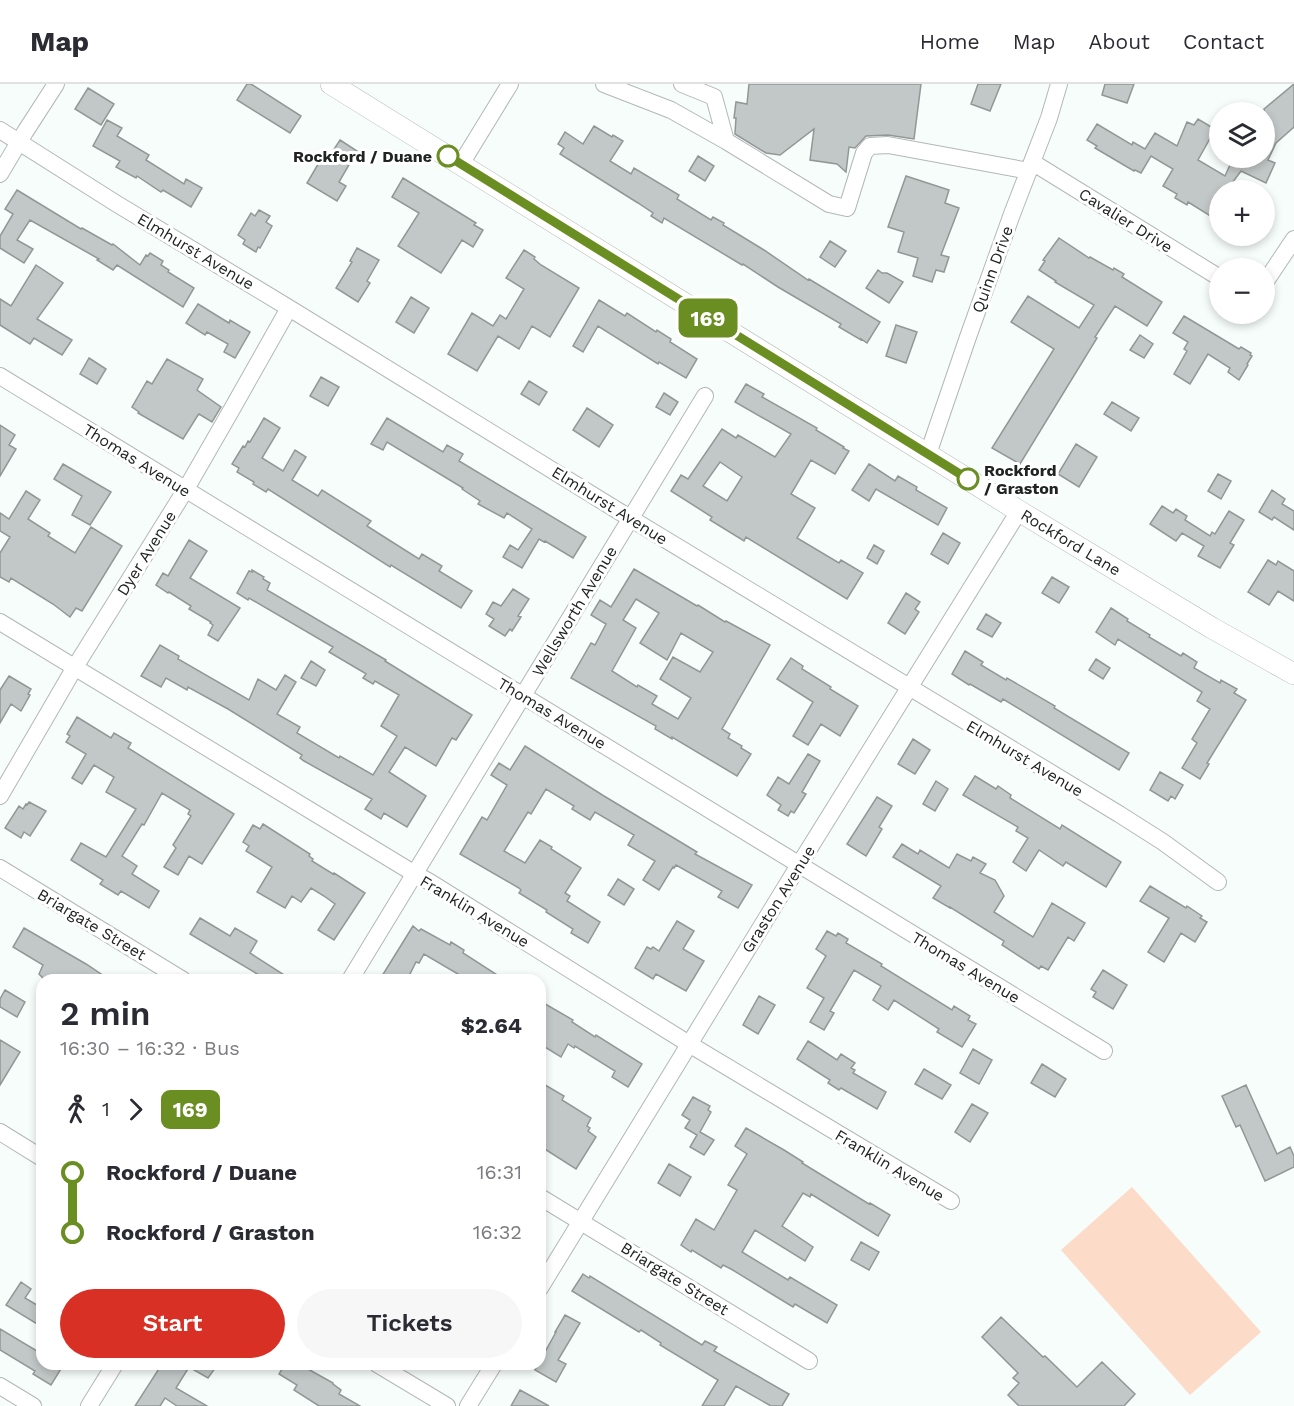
<!DOCTYPE html>
<meta charset="utf-8">
<style>
body{margin:0;font-family:"Work Sans",sans-serif;background:#f7f7f7;color:#2b2b33;height:100vh;display:flex;flex-direction:column;font-size:22px;white-space:nowrap}
*{box-sizing:border-box;margin:0}
p{font-size:20px;color:#7c7c81}
.icon{flex:none;width:33px;height:33px;fill:none;stroke:currentColor;stroke-width:2;stroke-linecap:round;stroke-linejoin:round}
.map{position:relative;flex:1;overflow:hidden}
.sheet{position:absolute;left:36px;top:890px;width:510px;height:396px;display:flex;flex-direction:column;background:#fff;border-radius:18px;box-shadow:0 3px 9px #0003}
.sheet>*{flex:none}
.badge{padding:0 12px;border-radius:9px;font-size:21px;line-height:39px}
.controls{position:absolute;left:1209px;top:18px;display:grid;gap:12px}
.controls a{display:grid;place-items:center;width:66px;height:66px;border-radius:50%;background:#fff;box-shadow:0 3px 9px #0003;font-size:30px}
.map>.badge{position:absolute;translate:-50% -50%;box-shadow:0 0 0 3px #fff}
.legs{display:flex;align-items:center;gap:9px;height:66px;padding:0 24px;font-size:20px}
.legs p{margin-inline-start:auto}
.overview{display:flex;align-items:center;justify-content:space-between;height:102px;padding:0 24px}
h1{font-size:33px;font-weight:600;line-height:45px}
.button{display:flex;gap:12px;margin-top:auto;padding:12px 24px}
.button a{flex:1;height:69px;border-radius:36px;background:#d93025;color:#fff;font-size:24px;font-weight:600;line-height:69px;text-align:center}
.button a+a{background:#f7f7f7;color:#2b2b33}
ul{padding:0 24px;list-style:none}
li{display:flex;align-items:center;gap:21px;height:60px;font-size:22px}
li i{display:grid;place-items:center;width:9px;height:100%;margin:0 8px;background:currentColor}
li i::after{content:'';width:15px;height:15px;margin:-8px;border:4px solid;border-radius:50%;background:#fff}
li p{margin-inline-start:auto}
li:first-child i{background:linear-gradient(#0000 50%,currentColor 0)}
li:last-child i{background:linear-gradient(currentColor 50%,#0000 0)}
header{display:flex;align-items:center;gap:36px;box-sizing:border-box;height:84px;padding:0 30px;background:#fff;border-bottom:2px solid #e1e1e2}
header strong{font-size:28px}
nav{display:flex;gap:33px;margin-inline-start:auto;font-size:21px}
.map>svg:first-child{display:block}
.green{fill:#fcdbc9}
.building{fill:#c2c8c7;stroke:#929796;stroke-width:1.5;fill-rule:evenodd}
.lines{fill:none;stroke-linecap:round;stroke-linejoin:round}
.minor-casing{stroke:#b2b8b6;stroke-width:18}
.major-casing{stroke:#b2b8b6;stroke-width:22}
.minor{stroke:#fff;stroke-width:16}
.major{stroke:#fff;stroke-width:21}
.line-1-casing{stroke:#fff;stroke-width:14}
.line-1{stroke:#6b8e23;stroke-width:9}
.stop-1-dot{fill:#fff;stroke:#6b8e23;stroke-width:3}
.labels{text-anchor:middle;stroke-width:6;stroke-linejoin:round;paint-order:stroke}
.stop-label{font-size:16px;font-weight:bold;fill:#212323;stroke:#fff;text-anchor:end}
.street-label{font-size:16px;fill:#212323;stroke:#fff}
</style>
<header>
<strong>Map</strong>
<nav><a>Home</a><a>Map</a><a>About</a><a>Contact</a></nav>
</header>
<div class="map">
<svg width="1294" height="1322" viewBox="0 0 1294 1322">
<rect width="100%" height="100%" fill="#f7fdfb"/>
<!-- green -->
<path class="green" d="M1132,1103L1261,1248L1190,1311L1061,1166Z"/>
<!-- building -->
<path class="building" d="M247,0H251L301,32L290,49L237,16Z
M749,0H921L914,55L888,51L866,52L855,64L849,63L846,88L837,80L810,76L814,45L780,71L766,69L735,50V49L736,34H734L736,18L747,20Z
M978,0H1001L990,27L971,20Z
M1105,0H1134L1127,19L1102,11Z
M1294,0V43L1276,59L1268,76L1275,79L1266,99L1241,87L1227,106H1220V138L1188,118L1187,121L1175,114L1177,110L1163,102L1173,85L1151,72L1141,89L1135,86L1134,87L1095,64L1097,62L1087,56L1097,40L1132,61L1133,58L1145,65L1155,49L1177,62L1187,38L1194,41L1198,35L1213,44V49L1198,76L1225,92L1233,74H1264V25Z
M88,4L114,20L101,41L75,25Z
M107,36L122,44L117,52L149,71L146,76L184,100L186,95L202,104L191,123L163,106L161,108L137,92L136,94L116,83L120,77L93,62Z
M594,42L612,53L613,51L623,57L610,77L631,90L634,84L679,111L677,115L711,136L713,133L724,139L723,141L764,166L808,196L809,195L880,238L867,259L861,255V256L839,243L841,240L778,203L743,180L742,181L664,134L662,139L651,132L653,129L638,119L560,70L564,64L558,60L565,48L583,60Z
M340,56L357,67L339,98L346,102L337,117L307,99L324,70L329,73Z
M698,72L714,82L705,97L689,87Z
M906,92L949,106L945,119L959,124L941,171L949,173L944,188L936,186L932,198L913,192L918,174L898,168L904,148L888,143Z
M403,94L476,139L474,141L483,146L473,163L462,156L441,189L398,162L419,129L392,113Z
M17,106L81,145L82,144L112,161L113,160L140,181L146,171L148,172L150,169L163,177L161,181L169,186L168,188L194,204L183,223L117,181L113,186L97,176L99,175L30,136L17,156L33,165L24,179L0,164V152L13,130L5,125Z
M259,126L270,132L266,138L272,142L260,164L258,163L256,168L243,160L245,156L238,151L251,129L255,132Z
M1059,154L1089,174L1090,173L1113,186L1114,184L1124,190L1122,193L1162,218L1147,242L1115,222L1095,253L1097,254L1020,380L992,364L1054,265L1011,238L1028,212L1079,244L1094,221L1055,198L1056,197L1039,186L1045,177L1043,176Z
M830,157L846,167L835,183L820,173Z
M357,164L379,176L367,197L370,199L358,218L336,204L352,178L350,177Z
M524,166L535,173L534,175L541,181L579,204L550,253L532,242L519,265L498,252L477,287L448,270L472,229L493,242L500,231L506,235L524,205L506,194Z
M36,181L63,199L37,235L72,256L62,271L34,254L30,260L0,241V215L11,222Z
M878,186L882,189H887L903,198L889,219L866,204Z
M411,213L429,224L414,249L396,238Z
M599,216L625,232L627,229L656,248L657,246L671,255L670,258L697,275L686,294L659,278L658,280L598,242L583,268L573,262Z
M198,220L229,239L230,236L250,248L235,274L224,268L228,260L207,248L205,251L186,239Z
M1184,232L1239,265L1241,263L1251,269L1250,271L1252,272L1247,280L1248,281L1239,296L1228,288L1230,284L1208,270L1190,300L1174,290L1187,267L1184,265L1188,258L1173,249Z
M896,241L917,248L906,279L886,272Z
M1140,251L1153,260L1144,274L1130,266Z
M89,274L106,285L97,300L80,290Z
M167,275L203,295L197,306L221,323L212,338L199,330L198,331L183,355L138,329L139,328L132,323L147,297L152,300Z
M321,293L339,303L328,322L310,312Z
M529,297L547,308L539,321L521,310Z
M746,300L764,310L762,313L817,344L816,346L844,363L843,364L849,367L835,390L811,376L791,410L815,424L797,454L839,479L841,476L863,489L847,515L746,453L744,457L710,436L712,433L671,407L681,391L688,395L722,345L736,354L738,351L775,373L791,350L735,318ZM720,378L742,393L727,417L703,402Z
M664,309L678,318L670,331L656,323Z
M1112,318L1139,334L1131,347L1104,330Z
M587,324L613,341L599,363L573,346Z
M264,334L280,344L262,374L283,387L295,366L306,373L292,396L318,412L322,406L371,437L367,442L389,456L419,475L422,470L442,482L439,487L472,507L461,524L391,481L390,483L268,405L266,408L253,400L254,398L237,388L239,384L232,380L243,362L245,363L248,357L250,358Z
M387,334L443,368L447,361L463,370L459,377L586,453L573,474L545,457L544,458L539,455L522,484L503,473L510,461L518,466L532,445L507,429L504,434L478,420L480,417L462,405L463,404L387,358L383,366L371,360Z
M0,341L15,351L9,361L16,365L0,392Z
M1076,360L1097,373L1079,403L1058,390Z
M63,380L111,408L90,441L72,431L82,412L54,395Z
M869,380L895,397L898,392L917,403L916,406L947,424L938,441L876,405L869,417L852,406Z
M1218,390L1231,397L1221,415L1208,407Z
M1272,406L1285,415L1282,420L1294,427V446L1274,433L1272,436L1259,428Z
M26,407L40,416L28,435L50,449L48,452L75,469L91,443L122,462L82,527L76,524L70,533L53,520L11,494L9,498L0,493V469L10,453L0,447V429L9,435Z
M1162,422L1173,429L1176,425L1187,432L1185,436L1210,452L1212,448L1215,450L1229,427L1244,436L1230,459L1234,461L1220,484L1198,472L1204,462L1182,449L1176,457L1150,440Z
M943,449L960,459L948,480L931,470Z
M189,456L207,467L190,494L240,524L218,557L208,551L213,541L210,539L211,538L189,525L191,522L169,508L168,509L156,501L163,489L168,492Z
M874,461L884,467L877,480L867,474Z
M1268,476L1276,481L1278,477L1294,487V517L1278,507L1269,521L1248,508Z
M634,485L697,522L698,521L725,538L726,537L770,561L722,645L730,650L728,654L742,662L741,664L751,670L737,692L672,653V655L655,645L656,642L571,594L591,559L595,561L606,540L591,531L600,516L611,523ZM636,515L659,529L640,559L667,576L681,549L713,568L700,588L673,573L660,595L691,614L678,635L652,620L657,612L638,601L637,603L612,587L636,544L623,536Z
M252,486L264,493L263,495L270,499L267,506L386,576L385,577L472,631L456,656L452,654L436,682L405,663L389,688L426,712L407,743L384,729L381,735L365,725L372,715L304,677L300,674L302,671L228,625L188,603L187,606L166,594L161,603L141,592L160,561L179,572L178,575L249,616L258,595L276,606L285,591L296,598L277,630L300,643L297,649L339,674L340,672L373,691L397,652L381,642L399,611L375,597L373,600L363,594L366,590L363,588L329,568L333,563L249,514L248,516L237,509L249,487L252,488Z
M1052,493L1069,503L1059,519L1042,509Z
M513,505L529,515L518,532L521,533L512,547L510,545L505,552L489,542L494,535L486,530L493,518L501,522Z
M906,509L920,518L915,525L919,528L905,550L888,539Z
M1111,524L1128,535L1127,537L1150,551L1149,553L1181,572L1183,569L1197,578L1194,584L1220,599L1221,596L1237,605L1234,609L1246,616L1207,679L1209,680L1200,695L1182,684L1197,659L1192,655L1210,625L1197,617L1202,608L1118,555L1115,561L1096,548Z
M986,530L1001,539L992,553L977,545Z
M965,567L983,578L981,581L1006,596L1007,594L1055,622L1054,624L1129,669L1119,686L1003,615L1001,618L970,600L969,601L952,590Z
M791,574L803,582L802,585L831,603L830,605L858,622L840,652L821,640L808,661L793,652L813,618L777,595Z
M1096,575L1110,584L1103,595L1089,586Z
M311,577L325,586L316,602L301,594Z
M9,592L31,605L28,610L30,611L21,627L11,620L0,639V606Z
M77,633L111,654L114,649L131,659L128,664L234,730L202,780L189,772L178,791L164,783L176,764L173,761L191,732L188,730L190,726L162,709L144,741L142,740L122,772L137,782L132,790L159,807L149,824L121,807L118,811L100,800L103,796L71,776L81,759L106,773L136,725L106,708L114,693L94,681L82,700L72,694L86,670L66,658L70,652L67,650Z
M913,655L930,666L915,690L898,680Z
M525,662L604,712L697,768L695,770L752,801L738,824L718,813L722,807L676,781L674,784L673,783L659,806L643,796L655,777L628,761L634,751L595,728L590,736L572,725L574,722L546,705L531,730L528,728L504,767L525,779L540,756L552,763L551,765L581,784L565,809L570,812L567,817L600,838L588,859L571,849L573,845L546,828L547,826L519,809L521,806L519,804L460,770L482,733L487,736L507,701L491,691L499,679L510,686Z
M808,670L820,677L802,708L806,710L794,729L791,727L788,732L778,726L781,721L767,711L778,693L789,700Z
M1160,688L1183,701L1175,715L1171,712L1168,717L1150,706Z
M975,692L996,705L998,702L1011,711L1010,714L1060,745L1062,741L1121,778L1106,803L1066,778L1063,782L1039,766L1026,787L1013,778L1028,754L1016,747L1018,743L963,711Z
M936,697L948,705L935,727L923,720Z
M877,713L892,722L879,743L882,745L866,772L847,760Z
M29,718L46,727L30,752L24,748L21,754L5,744L19,722L23,725L26,720L27,721Z
M263,740L310,770L309,772L313,775L312,777L333,790L334,789L365,809L334,856L318,846L335,820L324,812L311,804L301,818L292,812L285,824L257,808L272,783L246,767L249,762L243,758L253,741L260,745Z
M902,760L918,770L920,766L949,784L957,770L971,777L973,773L986,780L980,789L995,796L1004,812L994,828L1033,853L1052,819L1085,839L1074,857L1068,853L1048,886L1041,882L1039,885L1002,861L1004,857L950,823V824L933,814L941,802L893,773Z
M618,795L634,805L624,821L608,811Z
M1150,802L1186,824L1187,822L1202,832L1200,834L1207,838L1195,858L1181,849L1164,878L1148,868L1169,834L1140,817Z
M200,834L230,852L235,844L257,857L250,869L292,896H256L259,891L190,850Z
M677,837L694,847L683,865L704,877L686,907L656,890L653,895L635,884L647,863L651,865L653,863L659,867Z
M413,842L419,847L421,845L450,861L451,858L464,866L463,869L505,896H468L424,870L419,879L416,878L407,896H389L382,892Z
M24,844L86,880L110,896H45L39,890L43,881L13,863Z
M827,847L836,852L838,849L848,855L846,859L882,880L881,882L952,926L954,922L970,932L968,936L976,940L962,963L937,948L939,945L894,916L888,926L873,916L881,902L854,886L830,927L834,929L824,946L810,938L824,914L807,904L826,872L816,865Z
M1103,886L1127,901L1113,925L1093,913L1096,908L1091,905Z
M5,906L25,918L17,933L0,923V915Z
M759,912L775,921L758,950L743,941Z
M540,917L573,936L572,938L595,953L596,951L642,980L628,1003L612,993L615,987L575,962L574,964L568,960L561,973L540,960Z
M0,956L20,968L0,1001Z
M808,957L837,976L841,970L855,979L851,984L855,986L853,989L886,1008L877,1025L841,1004L839,1006L828,999L830,996L797,975Z
M973,965L992,976L979,1000L960,989Z
M1042,980L1066,995L1055,1013L1031,999Z
M924,985L951,1001L942,1015L915,1000Z
M540,998L564,1012L562,1016L591,1034L587,1042L590,1044L588,1047L596,1053L576,1085L540,1062Z
M1246,1001L1277,1070L1290,1063L1294,1072V1083L1265,1097L1240,1041L1236,1043L1222,1012Z
M693,1013L710,1022L708,1026L711,1028L700,1048L714,1056L704,1071L690,1063L697,1051L685,1044L690,1036L682,1031Z
M972,1020L988,1029L970,1058L955,1048Z
M746,1044L784,1066L803,1078L802,1079L869,1120L870,1119L890,1131L878,1152L811,1110L810,1113L803,1109L782,1142L813,1163L805,1177L755,1146L742,1168L788,1196L790,1193L837,1221L827,1239L795,1220L793,1223L731,1185L723,1181L721,1184L692,1166L691,1168L681,1161L696,1135L714,1146L737,1106L728,1101L747,1070L735,1062Z
M669,1080L691,1093L680,1112L658,1099Z
M861,1158L879,1168L869,1186L851,1176Z
M583,1190L589,1194L590,1192L702,1261L705,1257L717,1263L714,1267L789,1310L782,1322H771L736,1302L724,1322H702L718,1296L660,1261L661,1259L641,1246L639,1248L572,1207Z
M21,1198L31,1205L25,1214L42,1224V1243L6,1221Z
M565,1231L580,1239L558,1276L566,1280L556,1298L535,1286L538,1280H540V1277L556,1248H555Z
M1001,1233L1043,1273L1045,1272L1077,1303L1102,1278L1135,1310L1124,1322H1019L1008,1311L1019,1299L1013,1294L1018,1289L982,1253Z
M0,1245L42,1270V1280H64L51,1301L33,1290L35,1287L0,1266Z
M162,1280H218L208,1294L189,1283L176,1304L207,1322H177L165,1314L160,1322H135Z
M285,1280H299L333,1299V1300L341,1306L339,1310L360,1322H319L294,1306L297,1301L279,1290Z
M520,1306L549,1322H511Z"/>
<g class="lines">
<defs>
<path id="minor" d="M604,0L671,26L726,57
M682,0L714,13L726,57L829,120L847,124L864,69L870,62L888,61L1029,87
M0,46L117,120L289,224L620,428L1119,730L1163,758L1218,798
M1032,78L1220,194
M461,80L510,0
M0,90L25,48L56,0
M1264,200L1294,155
M0,292L1104,967
M928,370L968,253L1012,130L1049,34L1059,0
M0,538L415,790L428,797L689,960L951,1117
M0,712L75,583L186,405L232,325L289,224
M0,784L183,896
M350,896L705,312
M0,1048L42,1074
M540,1113L809,1277
M540,1204L799,781L1019,427
M377,1280L447,1322
M0,1302L33,1322
M89,1322L115,1280
M468,1322L494,1280"/>
<path id="major" d="M331,0L1019,427L1212,544L1294,590"/>
</defs>
<!-- minor casing -->
<use href="#minor" class="minor-casing"/>
<!-- major casing -->
<use href="#major" class="major-casing"/>
<!-- minor -->
<use href="#minor" class="minor"/>
<!-- major -->
<use href="#major" class="major"/>
</g>
<g class="lines">
<defs>
<path id="line-1" d="M448,72L968,395"/>
</defs>
<!-- line-1 casing -->
<use href="#line-1" class="line-1-casing"/>
<!-- line-1 -->
<use href="#line-1" class="line-1"/>
</g>
<!-- markers -->
<g class="stop-1-dot">
<circle cx="448" cy="72" r="10"/>
<circle cx="968" cy="395" r="10"/>
</g>
<g class="labels">
<!-- stop labels -->
<g class="stop-label">
<text x="432" y="78">Rockford / Duane</text>
<text x="984" y="392" text-anchor="start">Rockford<tspan x="984" dy="18">/ Graston</tspan></text>
</g>
<!-- street labels -->
<g class="street-label">
<text transform="translate(1126 136) rotate(32)" y="6">Cavalier Drive</text>
<text transform="translate(196 167) rotate(31)" y="6">Elmhurst Avenue</text>
<text transform="translate(992 185) rotate(-70)" y="6">Quinn Drive</text>
<text transform="translate(137 376) rotate(32)" y="6">Thomas Avenue</text>
<text transform="translate(610 421) rotate(32)" y="6">Elmhurst Avenue</text>
<text transform="translate(1071 458) rotate(31)" y="6">Rockford Lane</text>
<text transform="translate(146 469) rotate(-58)" y="6">Dyer Avenue</text>
<text transform="translate(574 527) rotate(-59)" y="6">Wellsworth Avenue</text>
<text transform="translate(552 629) rotate(31)" y="6">Thomas Avenue</text>
<text transform="translate(1025 674) rotate(31)" y="6">Elmhurst Avenue</text>
<text transform="translate(778 815) rotate(-58)" y="6">Graston Avenue</text>
<text transform="translate(475 827) rotate(31)" y="6">Franklin Avenue</text>
<text transform="translate(92 840) rotate(31)" y="6">Briargate Street</text>
<text transform="translate(966 883) rotate(31)" y="6">Thomas Avenue</text>
<text transform="translate(890 1081) rotate(31)" y="6">Franklin Avenue</text>
<text transform="translate(675 1194) rotate(32)" y="6">Briargate Street</text>
</g>
</g>
</svg>
<div class="controls">
<a><svg class="icon" aria-label="layers" viewBox="0 0 24 24"><path d="M12 4l9 5-9 5-9-5zM3 14l9 5 9-5"/></svg></a>
<a>+</a>
<a>−</a>
</div>
<b class="badge" style="left:708px;top:234px;background:#6b8e23;color:#fff">169</b>
<section class="sheet">
<div class="overview"><div><h1>2 min</h1><p>16:30 – 16:32 · Bus</p></div><b>$2.64</b></div>
<div class="legs"><svg class="icon" aria-label="walk" viewBox="0 0 24 24"><circle cx="13" cy="4" r="2"/><path d="M13 8l-2 6 4 7M11 14l-3 7M7 12l3-4h3l4 4"/></svg>1<svg class="icon" aria-label="forward" viewBox="0 0 24 24"><path d="M9 5l7 7-7 7"/></svg><b class="badge" style="background:#6b8e23;color:#fff">169</b></div>
<ul>
<li><i style="color:#6b8e23"></i><b>Rockford / Duane</b><p>16:31</p></li>
<li><i style="color:#6b8e23"></i><b>Rockford / Graston</b><p>16:32</p></li>
</ul>
<div class="button"><a>Start</a><a>Tickets</a></div>
</section>
</div>
